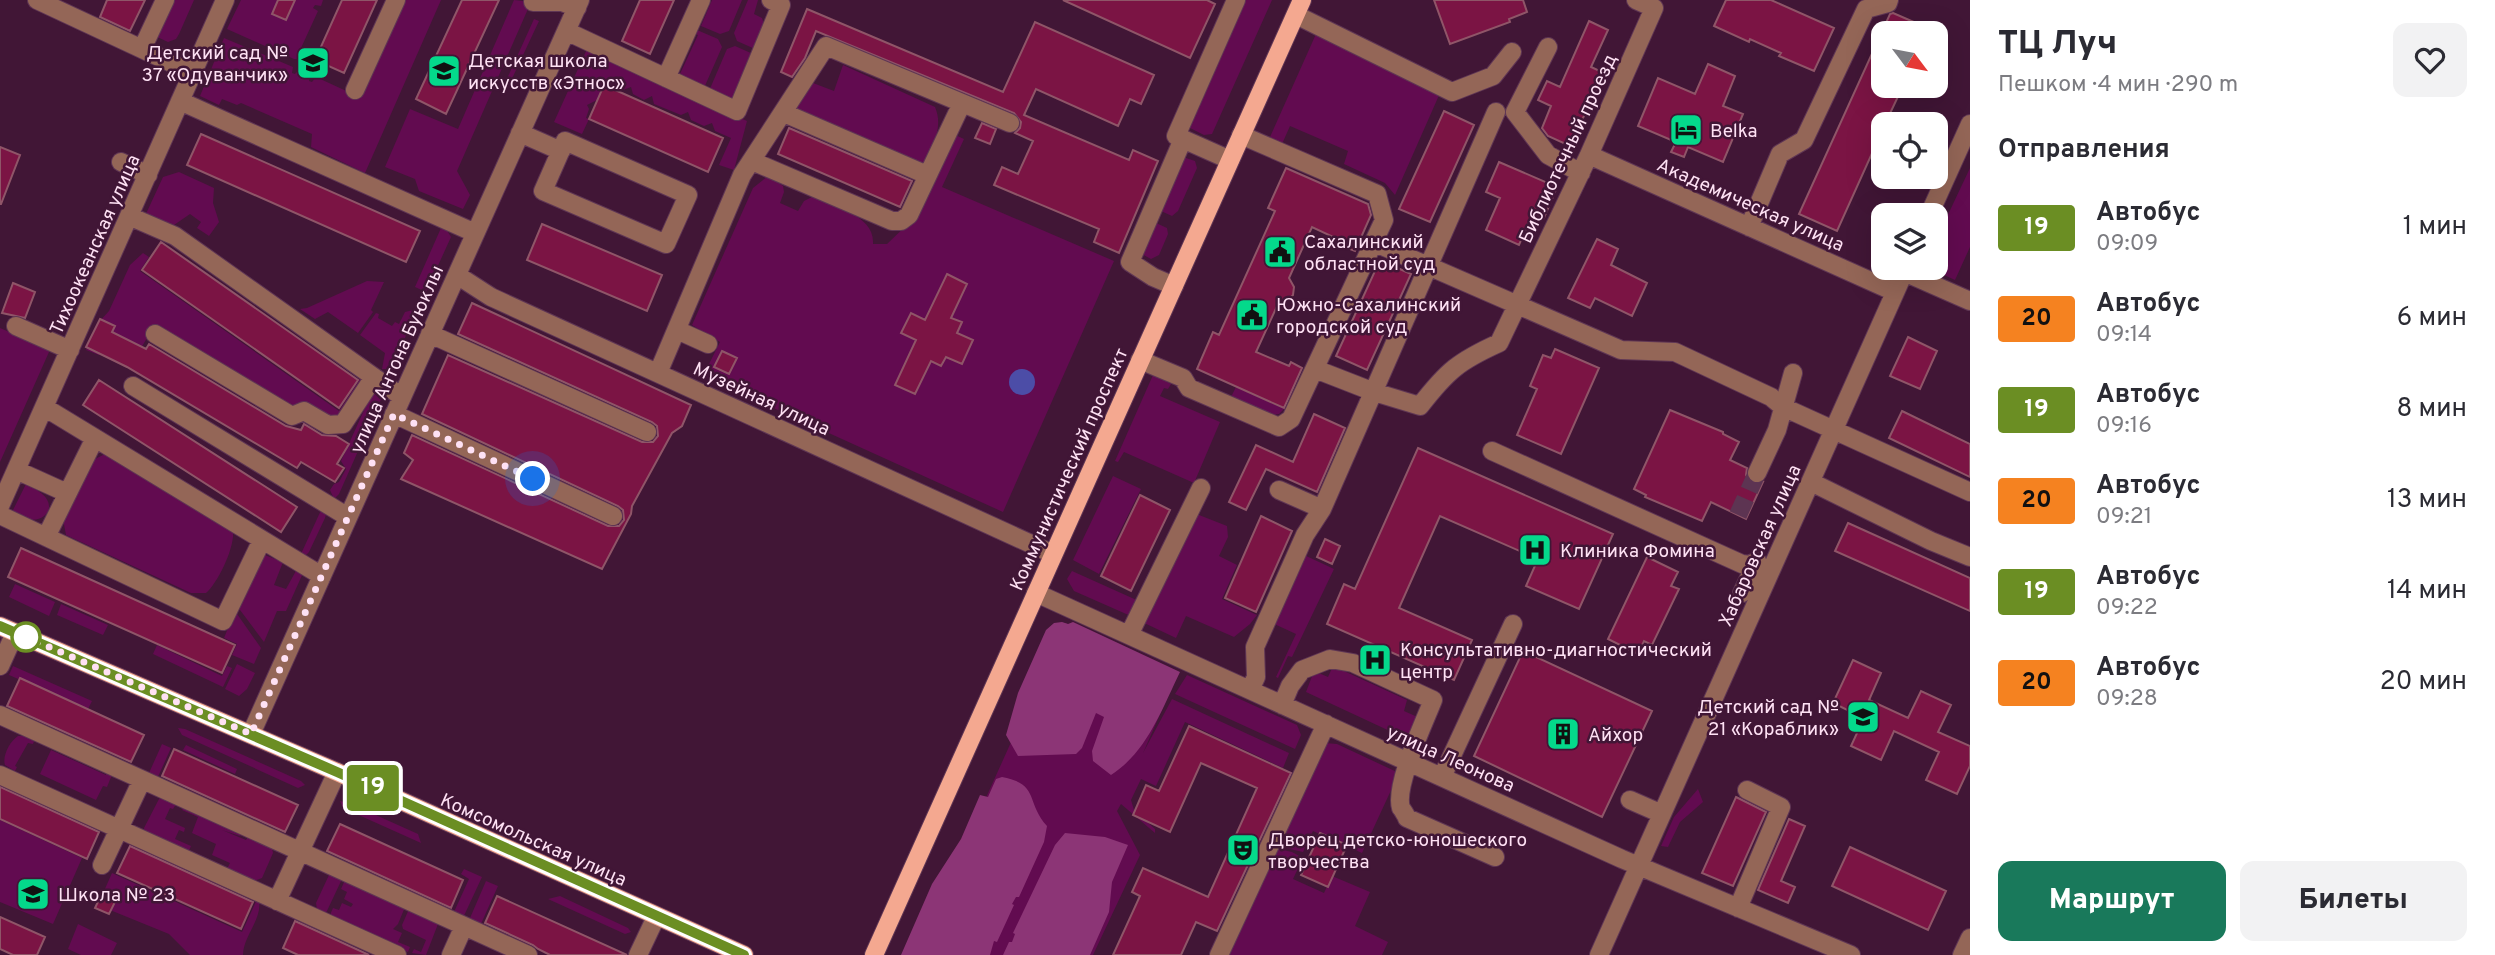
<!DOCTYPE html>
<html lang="ru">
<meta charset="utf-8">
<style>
body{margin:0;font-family:Overpass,sans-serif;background:#f2f2f3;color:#2b2b33;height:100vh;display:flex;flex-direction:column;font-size:26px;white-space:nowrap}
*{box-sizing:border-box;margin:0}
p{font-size:23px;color:#7c7c81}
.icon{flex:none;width:38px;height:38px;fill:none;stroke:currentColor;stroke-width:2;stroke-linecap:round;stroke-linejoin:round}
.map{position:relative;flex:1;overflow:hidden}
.sheet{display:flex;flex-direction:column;background:#fff;width:525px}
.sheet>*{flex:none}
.badge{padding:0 14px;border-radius:5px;font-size:24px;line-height:46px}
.needle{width:46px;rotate:122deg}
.tools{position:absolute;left:1871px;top:21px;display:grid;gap:14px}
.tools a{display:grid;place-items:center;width:77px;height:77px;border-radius:14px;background:#fff;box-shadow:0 7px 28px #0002;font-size:35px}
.you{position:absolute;width:35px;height:35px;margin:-18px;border:5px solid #fff;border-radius:50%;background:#1a73e8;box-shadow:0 0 0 10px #1a73e833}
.map>.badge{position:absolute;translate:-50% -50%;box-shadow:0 0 0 4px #fff}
h2{padding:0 28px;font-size:26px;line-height:63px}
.round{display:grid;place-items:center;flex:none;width:74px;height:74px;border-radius:14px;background:#f2f2f3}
.headline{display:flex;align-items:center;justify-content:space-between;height:119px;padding:0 28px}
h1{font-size:33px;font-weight:800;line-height:52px}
.primary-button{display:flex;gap:14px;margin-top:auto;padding:14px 28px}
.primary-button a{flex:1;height:80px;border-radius:14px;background:#19795b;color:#fff;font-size:28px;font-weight:800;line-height:80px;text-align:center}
.primary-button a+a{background:#f2f2f3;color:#2b2b33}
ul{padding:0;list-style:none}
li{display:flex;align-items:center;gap:21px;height:91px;padding:0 28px}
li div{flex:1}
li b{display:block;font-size:26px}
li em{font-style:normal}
li .badge{min-width:77px;font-weight:700;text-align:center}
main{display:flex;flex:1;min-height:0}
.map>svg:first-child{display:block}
.green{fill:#620b50}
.forest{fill:#8c3576}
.water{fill:#4c4da7}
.building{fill:#7b1444;stroke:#8f5568;stroke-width:2}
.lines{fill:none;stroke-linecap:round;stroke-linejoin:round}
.minor-tunnel{stroke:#5d3452;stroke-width:18;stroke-dasharray:18 9;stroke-linecap:butt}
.minor-casing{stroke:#5f3654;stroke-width:20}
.major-casing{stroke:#5f3654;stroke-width:20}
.minor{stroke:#946657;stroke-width:18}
.major{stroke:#f4a890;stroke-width:18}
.line-casing{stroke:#fff;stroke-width:16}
.line{stroke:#6b8e23;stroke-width:10}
.walk{stroke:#fee1f4;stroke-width:7;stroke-dasharray:0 12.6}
.stop-dot{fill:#fff;stroke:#6b8e23;stroke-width:3.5}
.labels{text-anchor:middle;stroke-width:5;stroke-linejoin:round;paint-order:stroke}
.poi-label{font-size:19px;fill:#fee1f4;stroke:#411636;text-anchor:start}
.street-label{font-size:19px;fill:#fee1f4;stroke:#411636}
</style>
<main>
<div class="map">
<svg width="1970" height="955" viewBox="0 0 1970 955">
<rect width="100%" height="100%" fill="#411636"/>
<!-- green -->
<path class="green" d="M169,0H194L179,34L176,39L168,42L153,35Z
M241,0H323L321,6L315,5L313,8L318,11L301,48L299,49L297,59H294L227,29Z
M399,0H441L365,173L311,147L312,134L241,103L237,105L222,99L219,105L200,96L224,38L293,67L292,73L295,74L299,69L310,75L309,81L312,82L316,77L355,95Z
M514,0L531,2L457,171L470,195L463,209L419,191L415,179L385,167L410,109L458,129Z
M712,0H742L729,31L720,34L701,26Z
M748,0H758L754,14L762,18L765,27L735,98L728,99L709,91L727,49L735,46L753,54L755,49L737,41L734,33Z
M1241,0H1272L1212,134L1204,135L1186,126Z
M534,19L539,21L509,85L505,83Z
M697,30L718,39L722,47L704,88L681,77L680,74L698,35L696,34Z
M1316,34L1440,93L1395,195L1385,183L1344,164L1348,151L1290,126L1282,144L1270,137Z
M587,49L747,121L734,170L719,165L731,138L715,131L712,123L704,126L691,120L688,112L681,115L654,104L652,96L644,100L633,94L631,87L623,90L605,82L597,100L587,105L589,109L586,118L589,119L582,134L554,122Z
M843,65L935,107C944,128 932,147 923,166L792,109L813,83L834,91Z
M951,133L964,139L942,187L1114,261L1003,512L703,376L720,342L692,325L753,188L768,176L783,186L784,192L780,203L798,211L804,201L812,197C834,207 875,215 873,244H887L911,221Z
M1183,157L1195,161L1197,168L1178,211L1172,216L1161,211Z
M1970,168V247L1955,280L1929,268H1936V240Z
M179,172L214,188L213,203L219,222L209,236L197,228L201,222L190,214L174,225L145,216L163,177Z
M1156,223L1167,228L1168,234L1159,255L1151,259L1140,253L1153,224Z
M441,228L446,229L451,237L426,292L415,287Z
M143,253L149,257L140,271L339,411L360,379L337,362L341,358L369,378L342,421L292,412L152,329L140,350L133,342L109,332L99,355L86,350L99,322L109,311L130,265Z
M367,281L384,282L371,310L373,312L358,333L328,312L315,319L300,309L307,308Z
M413,310L417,311L391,369H382L385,353L360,335L376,313L379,314L378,318L392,326L395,322L399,324L405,312Z
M0,328L47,348L49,352L0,462Z
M1153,375L1168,378L1167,382L1171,384L1168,389L1164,388L1160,396L1220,422L1194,483L1124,452L1118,462L1115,461Z
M376,384L382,397L339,494L334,499L330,490L334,484L339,482L346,469L341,461Z
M1236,387L1283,408L1284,409L1279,414L1272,415L1231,397Z
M105,454L233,531C235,547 218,583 206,593H191L66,535L63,519L91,461Z
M1113,476L1141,489L1099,574L1073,560Z
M26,484C31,487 36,489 41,493C63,510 35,533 13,510Z
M322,508L327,511L325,518L309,552L306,555L301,554Z
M1194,513L1227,526L1228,537L1219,556L1237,565L1222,599L1257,615L1250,624L1234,637L1186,616L1176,638L1140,621Z
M262,554L283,562L274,585L286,589L297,569L303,573L286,611H277L264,642L237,606Z
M1302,554L1334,569L1292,657L1288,656L1278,678L1276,677L1296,634L1270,622Z
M1072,571L1141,602L1133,617L1074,591L1067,579Z
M15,584L55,602L49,616L9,597Z
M61,604L108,625L103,635L57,615Z
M235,611L261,648L254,664L232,655L237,644L224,638Z
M1065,623L1089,631L1178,673L1143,753L1172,699L1289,753L1283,768L1185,722L1156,786L1141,779L1131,800L1134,810L1155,829V833L1121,804L1117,811L1140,855L1093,955H908L984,802Z
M157,645L222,676L227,666L232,668L223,687L153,654Z
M237,664L255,673L247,689L239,696L225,689Z
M13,666L92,701L88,709L9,675Z
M1333,666L1407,700L1404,711L1422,719L1409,740L1306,692L1314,671L1328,677Z
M1187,675L1297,725L1301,735L1295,749L1175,694Z
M178,728L185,729L301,781L305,785L298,788L182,735Z
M18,736H24L34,741L33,744L28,743L15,766L17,767L15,771L5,765C2,756 10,741 18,736Z
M1325,743L1337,744L1399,773L1362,853L1313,831L1303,852L1276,846Z
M162,744L171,748L157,779L149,773Z
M186,745L237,769L235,774L183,750Z
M51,750L106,775V773L74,758L75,755L113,772L107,787L103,786L96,800L40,774Z
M1698,789L1703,802L1680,822L1668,847L1661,846L1674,817Z
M159,799H165L176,804L173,809L170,808L165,819L185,828L184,832L179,830L175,839L191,846L188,853L145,832L144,828Z
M340,801L349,803L418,834L421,843L343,808Z
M185,805L243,831L240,836L222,830L246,840L249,835L272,848L273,853L262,878L254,881L227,869L230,863L212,855L216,844L192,833L198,817L182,810Z
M0,820L82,858L53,924L0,902Z
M1274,848L1292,852L1303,858L1293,879L1324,893L1332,876L1370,892L1355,926L1388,942L1382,955H1227Z
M464,869L482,877L462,920L454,912L469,879L461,874Z
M112,873L242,932L258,897C265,917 243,935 243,955H190L169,934L110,910L104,891Z
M329,875L342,879L326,913L317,909L316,903Z
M345,880L405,907L398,924L393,929L402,933L398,942L410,947L408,952L330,915L333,908L339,910L342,903L351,907L353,904L344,899L347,892L341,889Z
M486,881L498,886L480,926L467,925Z
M560,896L628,928L631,932L625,934L548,899Z
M409,909L438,924L426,955L412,953L414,949L421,952L426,940L403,929L402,925Z
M78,924L117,943L111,955H81L68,949Z"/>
<!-- forest -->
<path class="forest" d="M1062,622L1068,624L1073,622L1180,672C1162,709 1147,752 1111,775L1093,761L1092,751L1104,717L1096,713L1082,748L1076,754L1018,756L1006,735L1018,693L1046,630L1054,623Z
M1002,777C1040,784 1025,801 1047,826L1044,842L1019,897H1016L1012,904L1014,905L997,942L994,941L990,955H901L932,884L961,839L980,795L988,797L996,779Z
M1065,833L1105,837L1128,845L1112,882L1109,912L1090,955H1003L1009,942H1012L1015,934L1013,933L1055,845Z"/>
<!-- water -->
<path class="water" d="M1009 382a13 13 0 1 1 26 0a13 13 0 1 1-26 0Z"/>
<!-- building -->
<path class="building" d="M107,0H145L130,31L100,17Z
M278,0H295L286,20L272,14Z
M342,0H377L344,73L315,60Z
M462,0H499L446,114L416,99Z
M640,0H674L650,54L622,41Z
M1063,0H1207L1215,4L1190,58Z
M1434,0H1523L1527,12L1509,19L1510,22L1450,44Z
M1726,0H1771L1834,28L1814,71L1779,56L1781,53L1750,39L1749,42L1714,26Z
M807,9L1003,92L1035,22L1154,75L1141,104L1130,99L1118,126L1036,89L1024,115L1129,160L1133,150L1158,161L1119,253L1094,242L1099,229L994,185L1002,167L1018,174L1033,141L1015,133L1020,128L1021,122L1014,113L816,31L805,58L792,77L781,72Z
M1893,13L1939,33H1883V86H1903L1885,124H1883V129L1837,231L1799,214L1890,14Z
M1589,21L1608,30L1591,67L1604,73L1570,146L1548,136L1542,128L1551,106L1538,100L1547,81L1560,87Z
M1708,64L1735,76L1723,106L1743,114L1723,162L1688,147L1684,157L1671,152L1676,142L1638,126L1658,78L1695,94Z
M604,85L723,138L708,172L589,119Z
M1444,111L1474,125L1430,222L1399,209Z
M982,123L996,129L990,144L975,138Z
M789,128L912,181L900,207L778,154Z
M201,134L420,231L406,262L187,165Z
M0,147L20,155L1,204H0Z
M1499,162L1557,187L1544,218L1533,213L1519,245L1486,230L1500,198L1486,192Z
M1286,168L1368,204L1371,215L1355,251L1342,246L1344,242L1312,227L1289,278L1294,287L1293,295L1287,301L1278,304L1256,352L1289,366L1291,362L1302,368L1284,408L1197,369L1213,332L1219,335L1275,211L1268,208Z
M542,224L662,275L647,311L527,260Z
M1597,239L1618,249L1611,265L1647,283L1632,316L1595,298L1590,308L1568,298Z
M161,242L358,380L339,408L142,270Z
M1380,260L1411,274L1367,370L1336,356Z
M947,274L967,284L951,318L962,322L957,333L973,340L962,364L946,357L941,366L931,361L915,394L895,385L916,340L901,333L911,313L925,320Z
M13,283L35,292L25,318L2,313Z
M472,303L691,405L682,426L672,433L632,506L631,514L602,569L401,479L413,460L404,453L412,435L608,526H619L624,520L623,510L618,506L422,414L448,355L642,442H653L658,436L657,426L652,422L458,334Z
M100,319L115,326L112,332L146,349L149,344L286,426L301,430L304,424L322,435L336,436L349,444L337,464L344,468L335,482L301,462L297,468L127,367L86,347Z
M1908,337L1937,351L1920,389L1890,376Z
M1555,349L1599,368L1561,454L1517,435L1537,389L1530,386L1543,355L1551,358Z
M722,351L737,358L729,374L714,367Z
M99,380L297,507L281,532L83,405Z
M1670,410L1723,432V434L1739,442L1730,460L1747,468L1746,475L1752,483L1763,482L1746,519L1711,502L1702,521L1645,497L1646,495L1634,489Z
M1902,411L1970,444V477L1889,438Z
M1314,414L1345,428L1317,492L1266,469L1246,510L1229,502L1256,445L1293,462Z
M1418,448L1613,534L1579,609L1526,586L1538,559L1440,516L1399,608L1472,640L1454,680L1327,624L1344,584L1355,589Z
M1140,495L1170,510L1131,591L1101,576Z
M1261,516L1292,531L1256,612L1225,598Z
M1848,523L1970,578V611L1835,551Z
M1325,539L1340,546L1332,564L1317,557Z
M21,548L235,645L222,673L8,577Z
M1647,557L1678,572L1671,586L1679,589L1652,645L1644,641L1638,654L1608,639Z
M1523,651L1652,711L1602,817L1474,756Z
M1853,660L1881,673L1869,700L1908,718L1921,691L1951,705L1938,732L1970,746V766L1957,794L1926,780L1939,752L1894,731L1881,760L1851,746L1864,718L1833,703Z
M20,678L144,735L131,762L7,706Z
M1189,726L1291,773L1217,931L1196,922L1181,955H1113L1140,896L1132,892L1143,868L1208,897L1257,788L1201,763L1170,832L1133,815L1146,785L1159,791Z
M174,749L298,805L285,832L162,776Z
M0,787L99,832L87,859L0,819Z
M1736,797L1766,812L1733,886L1702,873Z
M1789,819L1805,826L1781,881L1795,887L1788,903L1758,890Z
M340,824L463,880L451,908L327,851Z
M1320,833L1347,845L1328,887L1301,875Z
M130,846L253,902L241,929L117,873Z
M1850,847L1946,891L1928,930L1832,886Z
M103,891L117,898L109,914L95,908Z
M497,896L627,955H550L538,949L533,945L485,923Z
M0,917L45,937L37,955H13L0,949Z
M295,921L369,955H298L283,948Z"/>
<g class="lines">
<!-- minor-tunnel -->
<path class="minor-tunnel" d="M1738,515L1757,473"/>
<defs>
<path id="minor" d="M37,0L142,49
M165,0L142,49L193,73
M533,2H562L577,8
M1296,15L1452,92L1493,76L1512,52
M566,31L737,111L781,5L771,0
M1548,47L1515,112L1548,155L1581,173
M666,78L701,0
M355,90L396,0
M180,101L475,233
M784,113L927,175
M520,133L561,151
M565,141L688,195L666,244L543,191Z
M1589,155L1895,292
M1230,160L1176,136L1236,0
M752,161L892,221H901L909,215L962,103
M121,162L148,175
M1929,215L1970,124
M129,216L175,236L402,397
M1749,227L1780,154L1804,140L1866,9L1888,3L1889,0
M1373,242L1621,350L1675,352L1771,397L1783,407L1970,492
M1904,272L1970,301
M457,275L491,297L1053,554
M1174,286L1153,277L1130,262L1183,139
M16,326L70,350
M677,330L708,344
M155,334L292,416L304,411L328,425L343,424L374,377
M430,334L647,432
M1140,360L1183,378L1189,388L1279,427L1291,419L1384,220L1377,194L1241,135
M1315,369L1374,392L1420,406C1447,371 1459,361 1499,343L1589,155L1654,8L1636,0
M658,373L742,175L826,46L1010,123
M133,386L348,517
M44,407L322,576
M394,414L613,516
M1492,451L1742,564L1750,565L1757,561
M16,470L67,493
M1757,473L1777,430L1793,373
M1811,482L1931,541L1970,557
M1279,490L1322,509
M0,506L225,0
M0,515L223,621L262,540
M46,537L95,438
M1036,593L1622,859L1851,955
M1742,593L1757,561
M1129,635L1201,488
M0,666L15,633
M1250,690L1256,677L1255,647L1305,535L1322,509L1496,112
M1282,705L1290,686L1302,670L1330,659L1353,663L1433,700C1424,723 1394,786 1401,808C1402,809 1407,817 1407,818L1495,857
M0,715L528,955
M251,734L580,0
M0,775L397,955
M1442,777L1513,624
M1630,800L1662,814
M102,865L142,780
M277,901L337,772
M1738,908L1781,807L1747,790
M451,955L464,926
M638,955L656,917
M1219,955L1326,724
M1599,955L1906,268
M1962,955L1970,938"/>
<path id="major" d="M0,626L337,772L744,955
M874,955L1302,0"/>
</defs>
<!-- minor casing -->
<use href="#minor" class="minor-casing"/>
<!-- major casing -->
<use href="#major" class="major-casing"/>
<!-- minor -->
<use href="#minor" class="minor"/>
<!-- major -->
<use href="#major" class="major"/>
</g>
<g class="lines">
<defs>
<path id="line" d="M0,626L337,772L744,955"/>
</defs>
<!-- line casing -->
<use href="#line" class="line-casing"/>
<!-- line -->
<use href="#line" class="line"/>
<!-- walk -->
<path class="walk" d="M26,637L251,734L394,414L533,479"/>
</g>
<!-- icons -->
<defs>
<symbol id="school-square" viewBox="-11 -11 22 22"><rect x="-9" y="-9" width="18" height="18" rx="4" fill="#04d98b" stroke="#411636"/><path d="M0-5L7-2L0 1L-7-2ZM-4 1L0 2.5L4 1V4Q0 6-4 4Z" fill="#111"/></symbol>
<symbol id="hotel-square" viewBox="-11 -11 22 22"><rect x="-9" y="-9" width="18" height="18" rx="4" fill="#04d98b" stroke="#411636"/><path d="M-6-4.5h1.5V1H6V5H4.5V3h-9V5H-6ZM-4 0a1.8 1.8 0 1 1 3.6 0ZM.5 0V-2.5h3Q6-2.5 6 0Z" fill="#111"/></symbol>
<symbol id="civic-square" viewBox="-11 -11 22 22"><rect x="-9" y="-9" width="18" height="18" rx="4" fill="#04d98b" stroke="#411636"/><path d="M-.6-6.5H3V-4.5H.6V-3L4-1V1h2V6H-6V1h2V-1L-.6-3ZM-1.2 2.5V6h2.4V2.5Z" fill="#111"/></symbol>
<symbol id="hospital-square" viewBox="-11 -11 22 22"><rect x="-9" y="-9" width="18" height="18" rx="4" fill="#04d98b" stroke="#411636"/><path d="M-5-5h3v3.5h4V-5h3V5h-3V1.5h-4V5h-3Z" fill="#111"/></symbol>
<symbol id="building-square" viewBox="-11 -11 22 22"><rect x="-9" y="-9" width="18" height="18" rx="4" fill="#04d98b" stroke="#411636"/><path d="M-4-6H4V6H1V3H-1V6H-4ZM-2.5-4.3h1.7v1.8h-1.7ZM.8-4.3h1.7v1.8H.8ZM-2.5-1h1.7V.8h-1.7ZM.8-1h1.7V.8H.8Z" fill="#111"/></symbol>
<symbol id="theatre-square" viewBox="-11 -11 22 22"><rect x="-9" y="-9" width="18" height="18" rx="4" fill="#04d98b" stroke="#411636"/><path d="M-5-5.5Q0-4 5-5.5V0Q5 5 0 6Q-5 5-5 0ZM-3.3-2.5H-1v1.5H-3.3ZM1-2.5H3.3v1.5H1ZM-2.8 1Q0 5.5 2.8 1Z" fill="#111"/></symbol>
</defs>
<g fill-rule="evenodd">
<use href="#school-square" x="294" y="44" width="38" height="38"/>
<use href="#school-square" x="425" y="52" width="38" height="38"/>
<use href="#hotel-square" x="1667" y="111" width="38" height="38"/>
<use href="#civic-square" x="1261" y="233" width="38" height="38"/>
<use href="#civic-square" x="1233" y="296" width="38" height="38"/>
<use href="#hospital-square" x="1516" y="531" width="38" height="38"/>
<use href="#hospital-square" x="1356" y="641" width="38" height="38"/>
<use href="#school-square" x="1844" y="698" width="38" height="38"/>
<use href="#building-square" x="1544" y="715" width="38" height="38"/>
<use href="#theatre-square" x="1224" y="831" width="38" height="38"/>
<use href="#school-square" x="14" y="875" width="38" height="38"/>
</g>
<!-- markers -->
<circle class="stop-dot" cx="26" cy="637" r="14"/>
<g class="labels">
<!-- poi labels -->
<g class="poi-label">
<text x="288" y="59" text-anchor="end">Детский сад №<tspan x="288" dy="22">37 «Одуванчик»</tspan></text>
<text x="468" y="67">Детская школа<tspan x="468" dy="22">искусств «Этнос»</tspan></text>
<text x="1710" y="137">Belka</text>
<text x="1304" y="248">Сахалинский<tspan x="1304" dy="22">областной суд</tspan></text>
<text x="1276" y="311">Южно-Сахалинский<tspan x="1276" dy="22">городской суд</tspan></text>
<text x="1560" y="557">Клиника Фомина</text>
<text x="1400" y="656">Консультативно-диагностический<tspan x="1400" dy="22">центр</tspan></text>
<text x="1839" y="713" text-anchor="end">Детский сад №<tspan x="1839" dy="22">21 «Кораблик»</tspan></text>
<text x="1588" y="741">Айхор</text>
<text x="1268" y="846">Дворец детско-юношеского<tspan x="1268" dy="22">творчества</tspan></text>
<text x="58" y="901">Школа № 23</text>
</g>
<!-- street labels -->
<g class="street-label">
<text transform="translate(1567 148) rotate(-65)" y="7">Библиотечный проезд</text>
<text transform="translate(1751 204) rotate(24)" y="7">Академическая улица</text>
<text transform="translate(94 244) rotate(-66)" y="7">Тихоокеанская улица</text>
<text transform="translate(396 359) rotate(-66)" y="7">улица Антона Буюклы</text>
<text transform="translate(762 398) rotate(25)" y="7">Музейная улица</text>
<text transform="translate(1068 469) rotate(-66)" y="7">Коммунистический проспект</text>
<text transform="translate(1759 545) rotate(-66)" y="7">Хабаровская улица</text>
<text transform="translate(1451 758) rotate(24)" y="7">улица Леонова</text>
<text transform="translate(534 839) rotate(24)" y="7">Комсомольская улица</text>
</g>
</g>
</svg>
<div class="tools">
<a><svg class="needle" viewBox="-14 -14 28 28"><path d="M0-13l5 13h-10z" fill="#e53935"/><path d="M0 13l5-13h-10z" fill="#7c7c81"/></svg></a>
<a><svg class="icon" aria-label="locate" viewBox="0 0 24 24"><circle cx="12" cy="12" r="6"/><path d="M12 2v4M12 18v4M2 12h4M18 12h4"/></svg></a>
<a><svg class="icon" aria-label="layers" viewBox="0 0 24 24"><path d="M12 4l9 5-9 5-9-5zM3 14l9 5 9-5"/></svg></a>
</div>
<div class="you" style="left:533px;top:479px"></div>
<b class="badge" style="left:373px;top:788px;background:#6b8e23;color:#fff">19</b>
</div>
<section class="sheet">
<div class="headline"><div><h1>ТЦ Луч</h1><p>Пешком · 4 мин · 290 m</p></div><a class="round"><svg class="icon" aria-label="heart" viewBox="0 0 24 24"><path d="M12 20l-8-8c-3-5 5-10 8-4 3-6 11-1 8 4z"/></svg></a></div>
<h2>Отправления</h2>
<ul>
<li><span class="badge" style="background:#6b8e23;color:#fff">19</span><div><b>Автобус</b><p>09:09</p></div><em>1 мин</em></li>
<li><span class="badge" style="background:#f58220;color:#111">20</span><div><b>Автобус</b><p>09:14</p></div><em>6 мин</em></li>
<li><span class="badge" style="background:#6b8e23;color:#fff">19</span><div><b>Автобус</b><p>09:16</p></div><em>8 мин</em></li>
<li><span class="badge" style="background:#f58220;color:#111">20</span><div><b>Автобус</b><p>09:21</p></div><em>13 мин</em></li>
<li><span class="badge" style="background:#6b8e23;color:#fff">19</span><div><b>Автобус</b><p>09:22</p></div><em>14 мин</em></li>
<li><span class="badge" style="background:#f58220;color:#111">20</span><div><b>Автобус</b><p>09:28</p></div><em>20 мин</em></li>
</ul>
<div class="primary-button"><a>Маршрут</a><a>Билеты</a></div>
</section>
</main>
